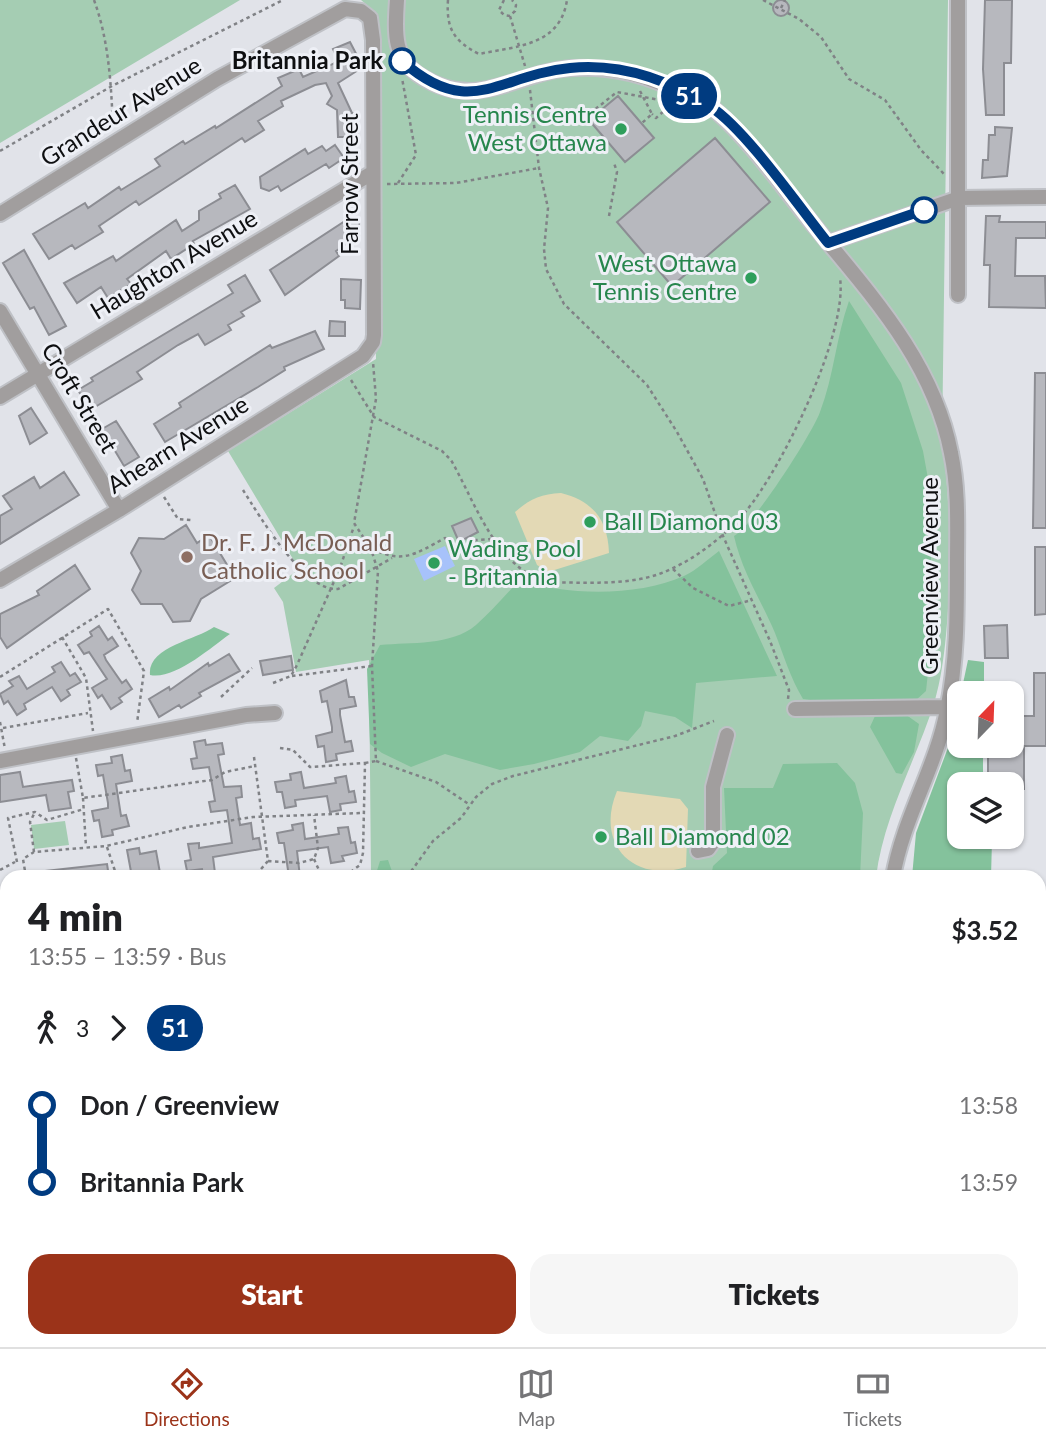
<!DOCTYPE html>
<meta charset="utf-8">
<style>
body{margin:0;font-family:Lato,sans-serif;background:#f6f6f6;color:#202124;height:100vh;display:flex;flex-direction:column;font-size:26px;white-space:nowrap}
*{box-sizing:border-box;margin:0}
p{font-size:23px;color:#757577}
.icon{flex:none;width:38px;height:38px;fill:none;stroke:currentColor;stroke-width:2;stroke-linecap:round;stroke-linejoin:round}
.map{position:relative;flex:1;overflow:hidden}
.side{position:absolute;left:0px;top:870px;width:1046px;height:478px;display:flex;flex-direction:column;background:#fff;border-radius:21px 21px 0 0;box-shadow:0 2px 5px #0004}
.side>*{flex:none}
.badge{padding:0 14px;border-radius:23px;font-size:24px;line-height:46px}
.needle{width:46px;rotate:23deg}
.controls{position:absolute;left:947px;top:681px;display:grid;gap:14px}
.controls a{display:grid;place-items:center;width:77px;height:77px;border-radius:14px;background:#fff;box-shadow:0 2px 5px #0004;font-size:35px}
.map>.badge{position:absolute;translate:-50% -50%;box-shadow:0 0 0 4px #fff}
.legs{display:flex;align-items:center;gap:10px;height:77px;padding:0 28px;font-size:23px}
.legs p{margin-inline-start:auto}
.head{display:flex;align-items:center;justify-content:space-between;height:119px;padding:0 28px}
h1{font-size:38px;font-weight:800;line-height:52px}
.cta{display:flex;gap:14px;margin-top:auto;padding:14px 28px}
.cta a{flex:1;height:80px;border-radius:21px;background:#9b3319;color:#fff;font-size:28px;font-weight:800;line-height:80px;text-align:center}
.cta a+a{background:#f6f6f6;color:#202124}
ul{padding:0 28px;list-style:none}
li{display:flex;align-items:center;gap:24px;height:77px;font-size:26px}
li i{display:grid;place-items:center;width:10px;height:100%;margin:0 9px;background:currentColor}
li i::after{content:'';width:18px;height:18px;margin:-9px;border:5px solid;border-radius:50%;background:#fff}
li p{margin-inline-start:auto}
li:first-child i{background:linear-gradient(#0000 50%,currentColor 0)}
li:last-child i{background:linear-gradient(currentColor 50%,#0000 0)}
.menu{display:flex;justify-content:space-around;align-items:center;height:98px;border-top:2px solid #e0e0e0;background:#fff;font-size:19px;color:#757577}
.menu a{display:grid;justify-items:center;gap:4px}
.menu .current{color:#9b3319}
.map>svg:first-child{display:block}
.green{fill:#a5cdb3}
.forest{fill:#84c29c}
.sand{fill:#e3d9b5}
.water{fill:#a7c2fa}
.building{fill:#b7b8be;stroke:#8c8d93;stroke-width:2}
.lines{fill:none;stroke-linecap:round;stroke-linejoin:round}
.minor-casing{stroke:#bfc1c6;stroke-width:18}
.major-casing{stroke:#bfc1c6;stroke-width:21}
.path{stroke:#808286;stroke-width:2.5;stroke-dasharray:3.5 3.5;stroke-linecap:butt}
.minor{stroke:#a19e9e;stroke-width:14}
.major{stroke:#6a6565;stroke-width:18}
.line-1-casing{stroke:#fff;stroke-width:16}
.line-1{stroke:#003b80;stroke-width:10}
.stop-1-dot{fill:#fff;stroke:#003b80;stroke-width:3.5}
.leisure-dot{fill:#2e9e5b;stroke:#eef0f6;stroke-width:2.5}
.education-dot{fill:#8d6e63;stroke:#eef0f6;stroke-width:2.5}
.labels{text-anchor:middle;stroke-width:6;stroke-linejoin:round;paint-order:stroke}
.stop-label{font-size:24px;font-weight:bold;fill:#0e0f11;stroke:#eef0f6;text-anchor:end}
.street-label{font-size:24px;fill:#0e0f11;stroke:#eef0f6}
.leisure-label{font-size:24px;fill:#27864d;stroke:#eef0f6;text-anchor:start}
.education-label{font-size:24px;fill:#785e54;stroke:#eef0f6;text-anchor:start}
</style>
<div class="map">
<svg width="1046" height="1347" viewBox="0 0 1046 1347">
<rect width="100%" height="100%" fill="#e1e3e9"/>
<!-- green -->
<path class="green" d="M0,0H240L0,143Z
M361,0H948L942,444C953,506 953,640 935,700C917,759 884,814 876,877H371L369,660L296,672L283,602L274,588L299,569L228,451L376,359L373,163L375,12Z
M65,821L69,845L34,849L31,825Z
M1046,1036V1207L1040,1212V1037Z
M88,1340L293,1341V1347H87Z"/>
<!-- forest -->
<path class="forest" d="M849,301L901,383L923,451L931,495V644L926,691L915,701L832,703L803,699C790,677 784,656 775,633C761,600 742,572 734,536C753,526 812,434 820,412C834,376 836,337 849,301Z
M719,551L777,676L696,683L692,728L675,717L645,711L641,726L628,741L600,736L580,752L534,764L500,770L445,754L411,767L382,753L370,744L367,669L380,645C411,642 451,646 476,625C491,612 505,595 519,581C568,595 637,597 684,576C697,570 708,559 719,551Z
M214,627L230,634C210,648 175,680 150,675C147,647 196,640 214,627Z
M968,660L984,662V693H961Z
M959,703V746H983V784H959V836L992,840L991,877H912L916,833L952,737Z
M905,714L919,724L914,752L902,774L896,773L870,727L875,716Z
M837,763L855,783L863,813L860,877H711L713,866L727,853L724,788H773L783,764Z
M388,860L394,877H375L380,861Z
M1040,1052H1046V1113L1040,1105Z
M1046,1154V1196L1040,1200V1161Z
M92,1341H121L124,1346L92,1347Z
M202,1341H289L291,1347H230Z"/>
<!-- sand -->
<path class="sand" d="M561,493C593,501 608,520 609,553L548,572L537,565L515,512C530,499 541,494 561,493Z
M617,791L680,799L688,809L686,867C632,884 595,843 617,791Z"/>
<!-- water -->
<path class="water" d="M445,546L455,566L424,581L414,559Z"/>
<!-- building -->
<path class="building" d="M985,0H1012L1011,63H1004V115H986L983,69Z
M773 8a8 8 0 1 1 16 0a8 8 0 1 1-16 0Z
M350,42L363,67L338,83L352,113H358V137H338L337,110L327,104L332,96L326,83L315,85L281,101L283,106L258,121L264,130L245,142L242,138L139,205L136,201L99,226L103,232L75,249L72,245L49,259L33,234L85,203L88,208L119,187L121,190L160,166L155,159L183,141L185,144L215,126L216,128L282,86L278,78L299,69L303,77L333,64L338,60L333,49Z
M618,96L654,138L625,162L589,120Z
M995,127L1012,128L1007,176L982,178L983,160H988L989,135H995Z
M715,138L770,202L672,286L617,222Z
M335,145L344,158L329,168L326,164L281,191L278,186L269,191L261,188L260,177L305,149L308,154L322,146L326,151Z
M235,185L250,209L193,241L194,244L171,259L166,251L127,279L131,284L108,298L101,287L77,303L64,283L113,256L116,261L176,220L182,231L199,220V211L221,198L219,194Z
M986,216H1000L999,222H1046V238H1016L1015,276H1045L1046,308L989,307L990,265H984Z
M345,221H359V241H351L336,251L339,256L285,295L270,270Z
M24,250L66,326L49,335L34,307L30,309L3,263Z
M245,275L260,301L241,312L244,316L228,325L231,330L205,345L198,334L178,345L137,372L142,379L90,410L78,390L93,381L91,378L233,293L228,285Z
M341,279L361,280L360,309L345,308V300H341Z
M330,321L345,322V336H329Z
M315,331L324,349L284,367L285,370L258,387L165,442L154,424L181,407L179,403L270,345L272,348Z
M1035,373H1046V528H1033Z
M31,408L47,433L30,444L19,416Z
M116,421L139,457L124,466L102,429Z
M64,472L79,495L0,544V516L12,509L3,496L34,477L40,488Z
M471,518L478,532L459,542L452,526Z
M186,525L197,543L209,535L235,578L201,599L190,621L173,622L162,604H141L132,590L141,571L131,553L139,538L164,539Z
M1035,547H1046V614L1035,615Z
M75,565L90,589L7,648L0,637V614L39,595L37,591Z
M1007,625L1008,658H985L984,626Z
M99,626L108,640L112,637L118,646L104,655L106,660L122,683L126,680L132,689L119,698L122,702L111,709L102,695L98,698L92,688L107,679L89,652L84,654L78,645L92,636L90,632Z
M229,654L240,671L199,693L201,696L181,708L179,705L159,717L149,699L169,687L170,690L208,663L209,666Z
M291,656L293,670L263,675L260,661Z
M61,662L70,676L75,673L81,682L67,690L70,695L61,701L52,687L24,704L26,709L17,715L8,701L4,704L0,694L13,686L9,681L19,676L27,689L55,672L52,667Z
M1034,673H1046V746H1024V789H1012V784H988V746H1012V716H1034Z
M346,680L349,697H354L356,706L340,709V715L345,742L351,741L353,751L336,754L337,760L326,762L324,746L318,747L316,736L332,732V727L327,701L322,702L320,691Z
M205,740L206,745L222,743L224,754L218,755L224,787L241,786L242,797L236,798L240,825L251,823L253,839L259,838L261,849L213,857L215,873L203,875L202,869L187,871L185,861L191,860L188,844L199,843V848L232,843L227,810L211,812L209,802L215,801L209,767L193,769L191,759L197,758L194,742Z
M122,755L125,771L130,770L132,781L116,784L121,816L126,815L129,826L112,830L113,835L102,837L99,820L94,821L92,811L108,808V803L103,775L98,776L96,765L112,763L111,757Z
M20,772L23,787L72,780L74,791L68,792L71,808L49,811L46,795L0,802V775Z
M301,772L304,788L336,783L335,778L346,776L349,792L354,791L356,802L340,804L341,810L330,812L327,796L295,800L296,806L285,808L282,792H277L275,782L291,780L290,774Z
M303,823L305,839L339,834L338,828L348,827L351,843L355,842L357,853L342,856L344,861L331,863L328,847L297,851L300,877H289L284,843H279L277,833L293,830L292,825Z
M139,848L140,854L156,851L160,873L132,877L127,850Z
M107,864L109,877H46V871Z"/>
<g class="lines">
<defs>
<path id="minor" d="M397,0C395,31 392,59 422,77C478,112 518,71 573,68C616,66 649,76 687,95C696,100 707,104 715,110C754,144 784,190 817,229C873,297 934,364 951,453C959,490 957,528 957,566C957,615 957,662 947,710C936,768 903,818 893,877
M958,0V295
M0,214L217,79L345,9L361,11L370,18L373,40L374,335L373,342L363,356L119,510L0,580
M828,243L959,198L1046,197
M0,311L119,510
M0,397L372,173
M795,709L948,707
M0,761L246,715L275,713
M698,851L708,849L713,842V787L727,735
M530,1344V1340
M436,1347L437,1340
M681,1347V1340"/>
<path id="major" d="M1040,997L1046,996
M1040,1026L1046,1025
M0,1164L7,1163
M0,1195L7,1193
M1040,1226L1046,1221
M1040,1253L1046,1249
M995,1340L997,1347
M866,1347L875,1340
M888,1347L889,1340
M905,1347L915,1340"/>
</defs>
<!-- minor casing -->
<use href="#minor" class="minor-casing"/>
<!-- major casing -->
<use href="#major" class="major-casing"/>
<!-- path -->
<path class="path" d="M94,0C109,41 111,84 113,127
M448,0C446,29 454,41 479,54C517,46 560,46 567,0
M504,0L499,10L504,15L510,16L515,11L516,5L512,0
M763,0L799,19L821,37L849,79L885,100L921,150L945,175
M781,8L785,0
M510,16L525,66
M530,90L539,168L548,208L544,249L546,269L564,304L647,385L677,432L703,479L723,536L770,641L789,690L788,699
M640,91L652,114L642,123
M579,122L617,92L660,100L664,111L656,118L652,114
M0,151L112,86L283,0
M398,183L416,155L402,78
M387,184L456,183L539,168
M609,216L617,172L614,163
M351,380L374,417L442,451L451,460C477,506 493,561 545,583C586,581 632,588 671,569C698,557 727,534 746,511C782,468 848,333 840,278
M243,490C259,515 304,592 338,589L392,558
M164,497L178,519L191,520
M372,549C404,564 415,554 445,538L455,547L476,540L491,539
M673,569L693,588L729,606L752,600
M62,637L86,678L93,731
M292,676L372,666
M0,677L108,609L144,671L137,723
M273,683L291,676L297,665L340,568L354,526
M221,697L252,668
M0,722L5,749
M3,728L88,713
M280,748L293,750L310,767L365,763L363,853L360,865L344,877
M254,757L268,861L254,877
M76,758L83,798L212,780L225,772L255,766
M376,761L436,782L470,805
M365,763L376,761L372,666L378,571L371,549L354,523L376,399L373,362
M83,798L86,847
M107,847L117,877
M34,852L30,822L35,812
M314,859L322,877
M268,861L299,863L314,859L318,848L314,815
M17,862L8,818L35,812L47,820L84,809
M0,870L15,862
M26,877L23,859L34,852L106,846L188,827L253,817L362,813
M407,877L433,841L461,818L476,797L492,784L513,776L675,736L714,721
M1040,901V900
M1040,972L1046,975
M0,1022L7,1021
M0,1065L7,1070
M0,1262H7
M181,1340L208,1347
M542,1341H547V1347
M151,1347L172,1340
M307,1347L309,1340"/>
<!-- minor -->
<use href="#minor" class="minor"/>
<!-- major -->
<use href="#major" class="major"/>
</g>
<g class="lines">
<defs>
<path id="line-1" d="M402,61C470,121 498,75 570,68C620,63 669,80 711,107C746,130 800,208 828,243L924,210"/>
</defs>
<!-- line-1 casing -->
<use href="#line-1" class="line-1-casing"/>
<!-- line-1 -->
<use href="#line-1" class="line-1"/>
</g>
<!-- markers -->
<g class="stop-1-dot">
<circle cx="402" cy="61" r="12"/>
<circle cx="924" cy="210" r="12"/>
</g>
<g class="leisure-dot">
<circle cx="621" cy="129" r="7"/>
<circle cx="751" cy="278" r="7"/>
<circle cx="590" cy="522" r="7"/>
<circle cx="434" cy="563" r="7"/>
<circle cx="601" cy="837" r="7"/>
</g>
<circle class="education-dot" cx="187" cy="557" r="7"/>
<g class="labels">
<!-- stop labels -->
<g class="stop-label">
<text x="383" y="69">Britannia Park</text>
</g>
<!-- street labels -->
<g class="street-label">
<text transform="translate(121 112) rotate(-32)" y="8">Grandeur Avenue</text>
<text transform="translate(350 184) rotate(-90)" y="8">Farrow Street</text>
<text transform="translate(174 265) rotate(-31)" y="8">Haughton Avenue</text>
<text transform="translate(79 398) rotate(59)" y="8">Croft Street</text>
<text transform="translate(178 445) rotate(-32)" y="8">Ahearn Avenue</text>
<text transform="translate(930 576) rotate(-90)" y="8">Greenview Avenue</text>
</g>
<!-- leisure labels -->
<g class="leisure-label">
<text x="607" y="123" text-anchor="end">Tennis Centre<tspan x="607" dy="28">West Ottawa</tspan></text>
<text x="737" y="272" text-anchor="end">West Ottawa<tspan x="737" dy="28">Tennis Centre</tspan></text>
<text x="604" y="530">Ball Diamond 03</text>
<text x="448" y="557">Wading Pool<tspan x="448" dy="28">- Britannia</tspan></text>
<text x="615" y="845">Ball Diamond 02</text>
</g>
<!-- education labels -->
<g class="education-label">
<text x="201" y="551">Dr. F. J. McDonald<tspan x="201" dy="28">Catholic School</tspan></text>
</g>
</g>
</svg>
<div class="controls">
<a><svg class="needle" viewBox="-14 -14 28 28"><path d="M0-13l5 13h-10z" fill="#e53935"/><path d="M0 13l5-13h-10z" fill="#757577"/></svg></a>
<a><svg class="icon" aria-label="layers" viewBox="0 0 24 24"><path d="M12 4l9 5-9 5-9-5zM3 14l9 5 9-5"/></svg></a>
</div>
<b class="badge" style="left:689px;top:96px;background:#003b80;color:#fff">51</b>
<section class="side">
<div class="head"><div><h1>4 min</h1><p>13:55 – 13:59 · Bus</p></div><b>$3.52</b></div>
<div class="legs"><svg class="icon" aria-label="walk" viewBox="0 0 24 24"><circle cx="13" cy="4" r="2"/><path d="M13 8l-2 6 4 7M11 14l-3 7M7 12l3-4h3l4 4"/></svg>3<svg class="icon" aria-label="forward" viewBox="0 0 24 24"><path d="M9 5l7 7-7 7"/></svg><b class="badge" style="background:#003b80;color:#fff">51</b></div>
<ul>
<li><i style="color:#003b80"></i><b>Don / Greenview</b><p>13:58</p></li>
<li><i style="color:#003b80"></i><b>Britannia Park</b><p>13:59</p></li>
</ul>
<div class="cta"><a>Start</a><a>Tickets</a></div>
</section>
</div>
<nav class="menu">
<a class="current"><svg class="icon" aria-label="directions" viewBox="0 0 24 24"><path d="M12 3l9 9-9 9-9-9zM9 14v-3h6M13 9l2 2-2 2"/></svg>Directions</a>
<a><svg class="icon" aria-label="map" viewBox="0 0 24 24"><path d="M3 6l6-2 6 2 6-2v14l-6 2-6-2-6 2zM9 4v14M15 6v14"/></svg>Map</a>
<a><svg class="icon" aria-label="tickets" viewBox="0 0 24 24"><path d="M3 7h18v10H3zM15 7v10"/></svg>Tickets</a>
</nav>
